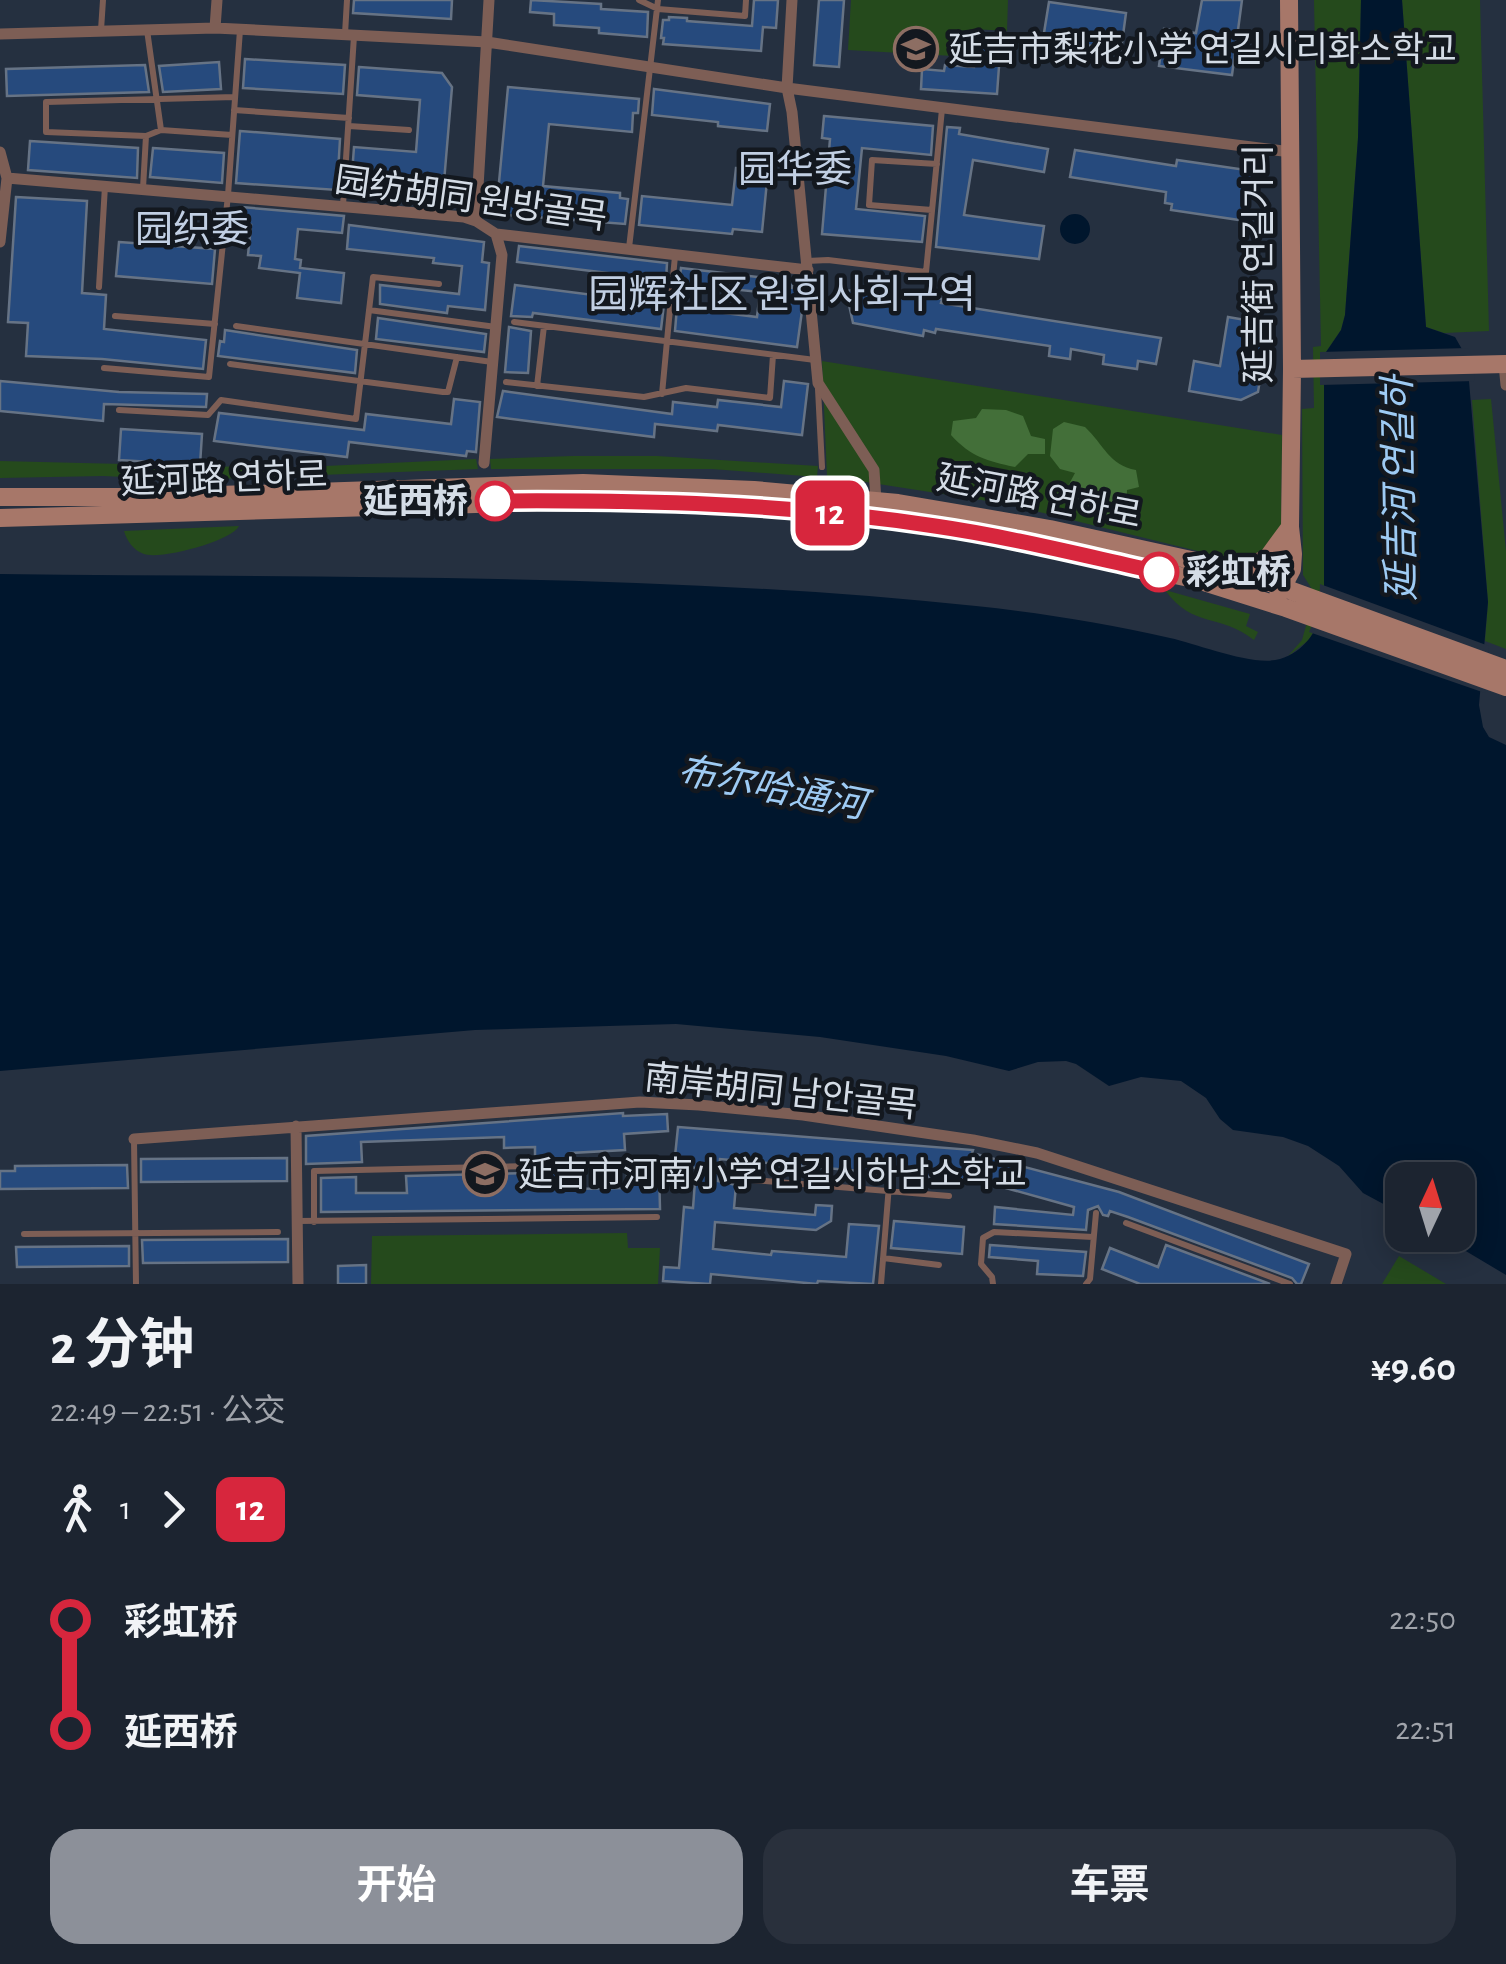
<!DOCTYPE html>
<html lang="zh">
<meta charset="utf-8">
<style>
body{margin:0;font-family:"Alegreya Sans","Noto Sans SC","Noto Sans KR",sans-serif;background:#29303c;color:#f1f3f6;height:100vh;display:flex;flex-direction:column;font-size:38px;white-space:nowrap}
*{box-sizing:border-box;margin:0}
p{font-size:32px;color:#a0a4ab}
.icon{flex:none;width:55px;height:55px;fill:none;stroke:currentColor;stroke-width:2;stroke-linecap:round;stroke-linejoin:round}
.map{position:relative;height:1284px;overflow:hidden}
.details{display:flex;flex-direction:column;background:#1c2430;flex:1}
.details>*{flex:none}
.badge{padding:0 20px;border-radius:15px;font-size:35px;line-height:65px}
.needle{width:65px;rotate:4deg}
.tools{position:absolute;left:1385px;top:1162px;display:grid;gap:20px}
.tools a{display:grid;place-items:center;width:90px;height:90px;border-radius:20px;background:#1c2430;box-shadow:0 5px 25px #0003,0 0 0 2px #3a414c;font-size:50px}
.map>.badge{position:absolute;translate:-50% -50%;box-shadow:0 0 0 5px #fff}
.legs{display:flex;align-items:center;gap:15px;height:110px;padding:0 50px;font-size:32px}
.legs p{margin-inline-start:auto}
.summary{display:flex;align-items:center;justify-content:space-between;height:170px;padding:0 50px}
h1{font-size:55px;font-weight:700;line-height:75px}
.action{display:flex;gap:20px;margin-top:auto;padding:20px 50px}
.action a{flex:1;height:115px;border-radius:30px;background:#8c9099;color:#fff;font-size:40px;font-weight:700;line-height:115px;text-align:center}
.action a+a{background:#29303c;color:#f1f3f6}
ul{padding:0 50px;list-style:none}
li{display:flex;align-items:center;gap:35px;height:110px;font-size:38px}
li i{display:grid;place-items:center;width:15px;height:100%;margin:0 12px;background:currentColor}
li i::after{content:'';width:25px;height:25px;margin:-12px;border:8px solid;border-radius:50%;background:#1c2430}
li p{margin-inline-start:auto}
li:first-child i{background:linear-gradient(#0000 50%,currentColor 0)}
li:last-child i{background:linear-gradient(currentColor 50%,#0000 0)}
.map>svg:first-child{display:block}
.green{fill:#254a1c}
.forest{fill:#436f39}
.water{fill:#00162d}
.pier{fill:#253040}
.building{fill:#264a7d;stroke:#667385;stroke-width:2.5}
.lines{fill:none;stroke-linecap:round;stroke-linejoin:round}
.lane{stroke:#7d5e55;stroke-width:6}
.street{stroke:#7d5e55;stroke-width:11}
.secondary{stroke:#a77769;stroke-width:18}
.line-1-casing{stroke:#fff;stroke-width:22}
.line-1{stroke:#d7263d;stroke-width:15}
.stop-1-dot{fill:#fff;stroke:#d7263d;stroke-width:5}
.labels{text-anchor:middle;stroke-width:9;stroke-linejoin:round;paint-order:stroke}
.poi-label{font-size:35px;fill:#d4dce6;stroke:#13181f;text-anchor:start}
.street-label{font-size:35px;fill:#d4dce6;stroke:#13181f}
.stop-label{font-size:35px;font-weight:bold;fill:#d4dce6;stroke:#13181f;text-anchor:end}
.neighbourhood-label{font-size:38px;fill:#c1cfe3;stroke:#13181f}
.water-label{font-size:38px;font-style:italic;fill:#9ecbf4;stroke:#13181f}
.quarter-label{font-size:40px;fill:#c1cfe3;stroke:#13181f}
</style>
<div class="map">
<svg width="1506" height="1284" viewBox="0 0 1506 1284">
<rect width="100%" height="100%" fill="#253040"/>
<!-- green -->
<path class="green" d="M851,0H1008L1007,31L973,29L971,57L848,50Z
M1314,0H1361L1358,138L1345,315L1341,330L1324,355V611L1309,640L1288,656L1302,640L1315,594L1303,575L1302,409L1314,408L1313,347L1321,346Z
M1402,0H1480L1489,331L1444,333L1426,327Z
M822,361L1282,435L1281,530C1272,548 1256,560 1234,560L1007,504L827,476Z
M1491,399L1506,551V649L1485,641L1488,602L1472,400Z
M573,456H657L818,466L817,477L712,469H491L490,459Z
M476,459L478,469L191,480L103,476L0,478V461L282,468Z
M239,526C232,541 161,560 144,554C133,550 127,541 124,531Z
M1165,590L1250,614L1246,626L1258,632L1254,640C1220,613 1193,629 1165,590Z
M627,1233L628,1248H660L658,1284H371L372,1236Z
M1399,1256L1446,1284H1382Z"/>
<!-- forest -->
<path class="forest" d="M982,409L1006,410L1023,416L1031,436L1045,439V454H1028L1015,467C987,461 971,457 951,435L953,421L976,418Z
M1064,422L1085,427C1104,445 1109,465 1136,470L1139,487L1127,490L1126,515L1110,517L1056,501V494L1068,486L1075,473L1060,469L1050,456L1053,429Z"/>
<!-- water -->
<path class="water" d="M1361,0H1402L1426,327L1455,337L1467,358L1488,602L1479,705L1483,727L1489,737L1506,745V1275L1439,1235H1458V1180H1402V1214L1363,1193L1339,1166L1308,1146L1283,1137L1233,1130L1220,1119L1206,1098L1181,1081L1141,1077L1109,1086L1076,1064L1066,1061L1038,1062L1009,1071L946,1056L820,1037L676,1024L475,1030L0,1071V574C325,578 652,572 976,606C1041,613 1106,623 1170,638C1198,644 1253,667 1280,659C1304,652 1316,632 1324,611V355L1341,330L1345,315L1358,138Z
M1060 229a15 15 0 1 1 30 0a15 15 0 1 1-30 0Z"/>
<!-- pier -->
<path class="pier" d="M1468,348L1472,356L1475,381L1320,385V352Z
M1320,584L1489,646L1485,693L1309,632L1319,610Z"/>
<!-- building -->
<path class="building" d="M354,0H452L451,19L353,13Z
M531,0L601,4V9L648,12L647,37L599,33V28L554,25V14L530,12Z
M754,0H778L776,28L763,27L761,51L663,44L664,38H661L663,20H669V17L687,18V21L752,26Z
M819,0H844L839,67L814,65Z
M1202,0H1242L1232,75L1159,66L1164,29L1196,33Z
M1049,2L1126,13L1121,50L1043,39Z
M976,38L1001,39L997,94L921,89L922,69L944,71L945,65L974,67Z
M245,59L345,65L343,94L243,88Z
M219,62L221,89L163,92L159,66Z
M145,65L149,92L7,96L6,69Z
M359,67L442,73L452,87L444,182L352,174L354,147L416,152L420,100L357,95Z
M508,87L639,99L638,113H633L632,132L549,124L543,186L620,193V198L628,199L625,224L496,214Z
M654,89L770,104L767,131L718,126V122L652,115Z
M824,116L933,126L931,155L862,148L856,209L925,216L922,242L822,234L830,139L822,138Z
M947,127L960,128L959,134L1048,149L1044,172L973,160L964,215L1044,226L1039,259L936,247Z
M240,131L340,139L337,190L236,183Z
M30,141L138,148L137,178L28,170Z
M153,148L224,153L222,183L150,177Z
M1075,150L1176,166L1177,160L1253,171L1246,221L1171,210L1172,204L1165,203L1166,192L1070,177Z
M736,168L768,171L762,232L733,229L732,234L639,225L642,196L732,205Z
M16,197L87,201L82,293L106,295L104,329L206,340L203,369L102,359L26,356L28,323L8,322Z
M241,207L344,216L342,233L298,229L295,259L301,260L300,268L344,273L341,303L297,298L300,273L259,268L261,256L248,255L251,225L240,224Z
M349,225L484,242L482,262L489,263L485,310L448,306L447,313L380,304V285L459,294L462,266L433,263L434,258L347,249Z
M119,242L215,249L212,284L116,276Z
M519,246L667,263L666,280L517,262Z
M681,268L793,281L792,288L800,289L802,311L797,347L675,331L677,307L757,317L760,292L683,284L679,282Z
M515,285L664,304L661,329L533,313L532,317L511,316Z
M877,287L942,299L941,303L1161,338L1156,364L1138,361L1137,369L1103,364L1104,355L1071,349L1070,359L1049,356L1050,346L936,329L935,333L924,330L923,336L853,323L846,291Z
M1228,317L1269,324L1258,392L1241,400L1189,391L1194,361L1220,366Z
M378,318L486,334L484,352L376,339Z
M509,327L531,331L528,373L505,372Z
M225,330L357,350L355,373L218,356L220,341L224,342Z
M0,381L119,392L207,394L206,407L104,404L103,421L0,411Z
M784,381L808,384L802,435L718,425L717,431L655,424L654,437L497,417L503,391L672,414L673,402L717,407L718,400L781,407Z
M454,399L480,402L476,452L467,451L466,456L349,442L347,457L214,441L219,413L364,430L366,414L451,424Z
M121,429L202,434L200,465L119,460Z
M623,1113V1116L667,1114L668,1131L624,1134L625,1150L571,1153L572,1158L535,1159V1147L504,1148V1137L361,1142L362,1162L306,1164V1136Z
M678,1127L973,1150L972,1153L1119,1192L1309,1264L1301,1284H1297L1292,1278L1128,1217L1110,1211L1108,1216L1103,1215L1098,1206L1088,1210L1086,1230L994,1224L995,1207L1073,1215L1074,1207L970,1178V1180L897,1174L890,1166L883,1173L720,1159L718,1181L736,1185L734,1208L815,1215L816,1205L832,1206L831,1221L816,1230L715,1222L713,1249L771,1255L772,1251L846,1257L849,1224L879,1226L873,1284L818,1281L817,1284L711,1274L710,1284L663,1281L664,1267L679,1268L684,1207L693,1208L696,1168L674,1166Z
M287,1158V1181L141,1182V1159Z
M127,1165L128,1188L0,1189V1171H15V1166Z
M659,1169L660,1209L321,1212V1178L356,1177V1193H407L406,1176L572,1172V1189L627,1188V1171Z
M894,1221L964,1227L962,1254L891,1248Z
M288,1239V1262L143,1263L142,1240Z
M990,1245L1086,1252L1083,1276L1037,1274L1038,1261L989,1257Z
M1166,1245L1270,1284H1140L1102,1269L1110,1248L1158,1267Z
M129,1246V1266L17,1267L16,1247Z
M366,1265V1284H338V1266Z"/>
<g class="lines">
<!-- lane -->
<path class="lane" d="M639,0L658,9L745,16L746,0
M101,30L103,0
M147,30L161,130
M345,34L347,0
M234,110L349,118
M349,126L409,130
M232,135L161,130L146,136L46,132V102L235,97
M143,188L146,136
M343,205L354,36
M932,210L869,205L872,160L937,164
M629,248L658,0
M807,261L828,260L926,272L942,109
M99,287L105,186
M369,310L496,327
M115,316L215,324
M514,322L815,360
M236,326L492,362
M230,364L443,392H448L457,357
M104,368L209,377L228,195L240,30
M506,382L644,397L686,388L770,398L773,355
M537,386L544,326
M818,389L822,467
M662,394L675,256
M119,410L208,415L221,400L356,419L373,277L439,284
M134,1140L136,1284
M740,1179L949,1196
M297,1221L657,1217
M314,1222V1171L657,1163
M1126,1223L1290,1284
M24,1234L278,1232
M883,1258L939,1265
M881,1284L890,1173
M993,1284L992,1277L981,1264L983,1238L994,1232L1093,1237
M1086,1284L1090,1279L1096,1213"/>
<!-- street -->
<path class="street" d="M792,0L787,88L792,112L818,383L874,470L876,501
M215,28L217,0
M0,34L215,28L487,42L787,88L1291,152
M0,152L7,178L0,242
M7,178L464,217L476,221L496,234L808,270
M476,221L489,0
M1504,364L1506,385
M484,463L502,255L496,234
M296,1126L298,1284
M134,1139L640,1102L699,1105L803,1115L973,1140L1037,1153L1346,1254L1336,1284"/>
<!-- secondary -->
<path class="secondary" d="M1292,369L1506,364
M0,497H160L583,483L754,490L898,503L1050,529L1232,569L1506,669
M0,518L608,500L769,507L855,515L969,532L1194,579L1286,608L1506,687
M1240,572L1268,557L1290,527
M1278,596L1292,569L1293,554L1290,527L1292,369L1289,0"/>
</g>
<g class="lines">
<defs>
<path id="line-1" d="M495,501C645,500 786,503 935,526C1011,537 1085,556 1159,572"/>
</defs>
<!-- line-1 casing -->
<use href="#line-1" class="line-1-casing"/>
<!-- line-1 -->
<use href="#line-1" class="line-1"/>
</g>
<!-- icons -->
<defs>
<symbol id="school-ring" viewBox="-11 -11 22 22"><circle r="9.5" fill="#13181f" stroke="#8d6e63" stroke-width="1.5"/><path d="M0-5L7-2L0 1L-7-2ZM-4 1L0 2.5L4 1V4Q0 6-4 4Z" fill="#8d6e63"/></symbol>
</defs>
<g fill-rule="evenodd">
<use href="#school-ring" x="891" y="24" width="50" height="50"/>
<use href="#school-ring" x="460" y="1149" width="50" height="50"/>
</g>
<!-- markers -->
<g class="stop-1-dot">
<circle cx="495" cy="501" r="18"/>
<circle cx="1159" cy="572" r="18"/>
</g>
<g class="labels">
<!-- poi labels -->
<g class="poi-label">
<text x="948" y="61">延吉市梨花小学 연길시리화소학교</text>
<text x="518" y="1186">延吉市河南小学 연길시하남소학교</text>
</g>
<!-- street labels -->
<g class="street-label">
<text transform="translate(471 198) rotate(8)" y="12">园纺胡同 원방골목</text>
<text transform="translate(1258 264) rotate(-90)" y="12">延吉街 연길거리</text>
<text transform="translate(224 478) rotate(-2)" y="12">延河路 연하로</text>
<text transform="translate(1039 496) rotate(11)" y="12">延河路 연하로</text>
<text transform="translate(781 1091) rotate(6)" y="12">南岸胡同 남안골목</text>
</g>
<!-- stop labels -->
<g class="stop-label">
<text x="468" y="513">延西桥</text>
<text x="1186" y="584" text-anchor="start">彩虹桥</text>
</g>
<!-- neighbourhood labels -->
<g class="neighbourhood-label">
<text x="795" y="182">园华委</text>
<text x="192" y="242">园织委</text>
</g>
<!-- water labels -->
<g class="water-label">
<text transform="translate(1399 489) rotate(-91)" y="13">延吉河 연길하</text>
<text transform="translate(772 787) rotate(11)" y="13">布尔哈通河</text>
</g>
<!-- quarter labels -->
<g class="quarter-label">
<text x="782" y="308">园辉社区 원휘사회구역</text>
</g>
</g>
</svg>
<div class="tools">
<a><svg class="needle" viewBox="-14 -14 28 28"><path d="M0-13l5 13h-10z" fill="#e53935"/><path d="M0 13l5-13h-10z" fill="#a0a4ab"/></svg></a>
</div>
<b class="badge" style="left:830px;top:513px;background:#d7263d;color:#fff">12</b>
</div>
<section class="details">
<div class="summary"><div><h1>2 分钟</h1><p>22:49 – 22:51 · 公交</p></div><b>¥9.60</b></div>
<div class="legs"><svg class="icon" aria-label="walk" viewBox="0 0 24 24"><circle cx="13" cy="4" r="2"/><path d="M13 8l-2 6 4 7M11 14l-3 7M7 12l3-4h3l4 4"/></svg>1<svg class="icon" aria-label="forward" viewBox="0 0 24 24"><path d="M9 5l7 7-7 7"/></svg><b class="badge" style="background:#d7263d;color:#fff">12</b></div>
<ul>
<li><i style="color:#d7263d"></i><b>彩虹桥</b><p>22:50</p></li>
<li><i style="color:#d7263d"></i><b>延西桥</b><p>22:51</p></li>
</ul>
<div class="action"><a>开始</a><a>车票</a></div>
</section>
